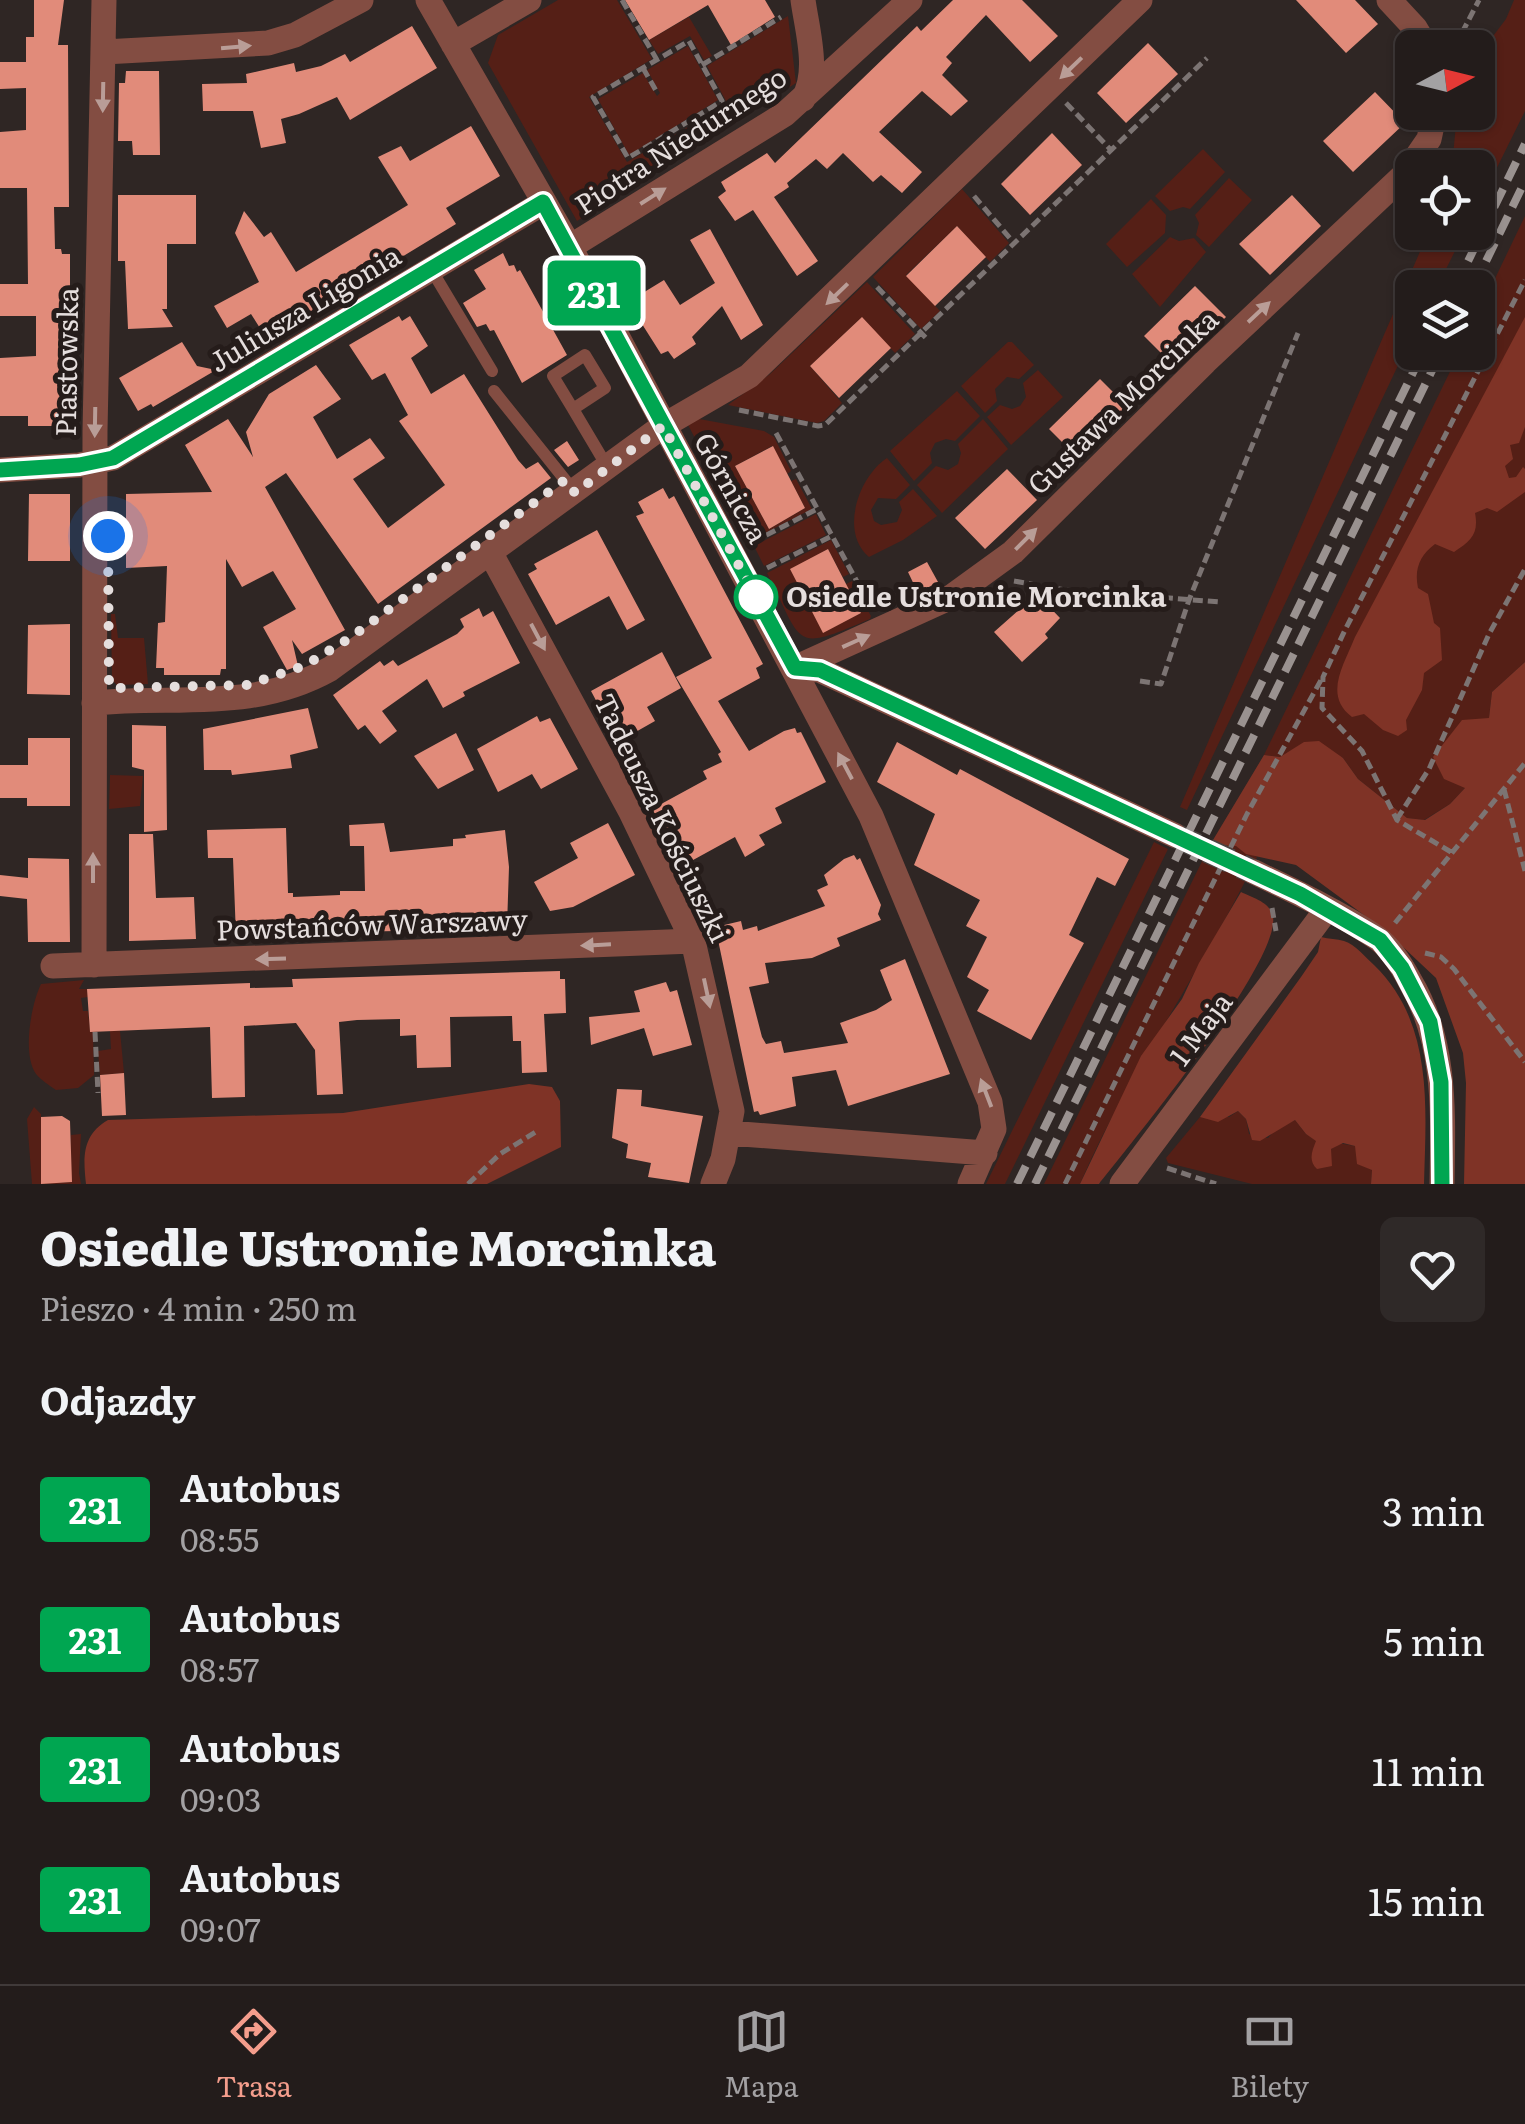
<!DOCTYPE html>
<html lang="pl">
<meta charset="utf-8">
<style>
body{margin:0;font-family:Literata,serif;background:#2f2928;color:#f1f3f6;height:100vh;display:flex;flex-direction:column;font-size:38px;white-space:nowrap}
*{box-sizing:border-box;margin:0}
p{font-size:32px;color:#a3a1a3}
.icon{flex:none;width:55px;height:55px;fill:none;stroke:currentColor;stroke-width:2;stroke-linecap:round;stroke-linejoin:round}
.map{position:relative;height:1184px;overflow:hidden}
.panel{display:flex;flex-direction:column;background:#231c1b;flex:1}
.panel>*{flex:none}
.badge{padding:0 20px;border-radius:8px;font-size:35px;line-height:65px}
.needle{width:65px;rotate:83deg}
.tools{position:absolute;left:1395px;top:30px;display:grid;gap:20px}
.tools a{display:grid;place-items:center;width:100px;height:100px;border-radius:15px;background:#231c1b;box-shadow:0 2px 8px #0004,0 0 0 2px #403a3a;font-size:50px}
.you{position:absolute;width:50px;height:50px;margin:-25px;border:8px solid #fff;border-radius:50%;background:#1a73e8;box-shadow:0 0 0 15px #1a73e833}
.map>.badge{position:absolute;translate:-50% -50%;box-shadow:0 0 0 5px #fff}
h2{padding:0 40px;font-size:38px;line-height:90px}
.round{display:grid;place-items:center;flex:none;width:105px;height:105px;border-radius:15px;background:#2f2928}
.head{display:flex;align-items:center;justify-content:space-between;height:170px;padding:0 40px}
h1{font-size:48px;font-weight:800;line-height:75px}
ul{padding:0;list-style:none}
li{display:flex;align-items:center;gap:30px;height:130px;padding:0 40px}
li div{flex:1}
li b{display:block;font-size:38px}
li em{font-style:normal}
li .badge{min-width:110px;font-weight:700;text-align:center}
.tab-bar{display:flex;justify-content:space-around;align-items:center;height:140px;border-top:2px solid #403a3a;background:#231c1b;font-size:28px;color:#a3a1a3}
.tab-bar a{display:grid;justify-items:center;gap:5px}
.tab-bar .current{color:#f49d8c}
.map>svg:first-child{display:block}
.green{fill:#551f16}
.forest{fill:#7f3326}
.building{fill:#e18b7a}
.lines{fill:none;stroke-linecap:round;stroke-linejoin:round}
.street-tunnel{stroke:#4a4240;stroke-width:25;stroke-dasharray:25 12;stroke-linecap:butt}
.path{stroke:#7c7473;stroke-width:5;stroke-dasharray:10 5;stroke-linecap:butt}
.lane{stroke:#834d42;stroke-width:12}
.street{stroke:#834d42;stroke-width:25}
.rail{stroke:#9a9290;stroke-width:8;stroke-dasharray:20 10;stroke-linecap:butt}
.oneway{fill:#b99d97}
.line-casing{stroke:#fff;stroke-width:22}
.line{stroke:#00a651;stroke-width:15}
.walk{stroke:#e5dedd;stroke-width:10;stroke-dasharray:0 18}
.stop-dot{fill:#fff;stroke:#00a651;stroke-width:5}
.labels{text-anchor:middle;stroke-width:10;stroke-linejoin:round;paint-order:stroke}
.street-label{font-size:28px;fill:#e5dedd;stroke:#251c1a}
.stop-label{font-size:28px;font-weight:bold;fill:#e5dedd;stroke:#251c1a;text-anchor:start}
</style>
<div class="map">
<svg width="1525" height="1184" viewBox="0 0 1525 1184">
<rect width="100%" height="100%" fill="#2f2624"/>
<!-- green -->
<path class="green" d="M558,0H617L652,59L589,97L627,162L693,124L699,134L718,121L713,111L726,101L707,66L788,16L796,83L577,221L488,63L498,35Z
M1514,0H1525V111L1478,206V168L1452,167L1457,113L1478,112V56L1506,19Z
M689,17L712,56L704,60L690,36L658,54L649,40Z
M688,46L718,100L629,155L598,99L643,73L657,96L660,93L647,70Z
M1203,149L1225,172L1190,209L1183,207L1170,211L1155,196Z
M1229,178L1252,200L1209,247L1196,235L1199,223L1195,215Z
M962,189L1009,243L990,262L957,226L906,275L940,311L921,329L873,277Z
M1151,199L1166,215L1165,233L1127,267L1106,244Z
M1525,216V662L1492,692L1489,718L1465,788L1450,804L1424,820L1407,818L1358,779L1343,758L1304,743L1280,757L1264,755L1459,353L1478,352V314Z
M1428,233H1464L1437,287L1412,288V336L1187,810L1180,807Z
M1170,237L1179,241L1194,238L1206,252L1160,307L1132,274Z
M867,282L915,334L895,353L861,318L810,366L842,403L824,421L817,423L728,405L770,374Z
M1008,342H1012L1034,365L1019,379L1007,377L995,389L997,401L985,413L961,386Z
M1038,370L1063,397L1011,445L987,417L1000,405L1012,409L1020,406L1026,397L1023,383Z
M957,391L980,416L955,441L946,439L935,443L930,453L932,463L914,481L890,451Z
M694,418L764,431L774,437L791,471L787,474L772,446L735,466L769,529L805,508L791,481L796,479L812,509L749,541L687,423Z
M983,419L1008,449L942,513L917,485L936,466L948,470L958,464L961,453L958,444Z
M887,458L910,485L896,499L878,498L871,510L874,521L881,525L897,522L902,510L899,502L913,489L937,516L903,540L869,557C839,532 859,476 887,458Z
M816,514L826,535L764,566L754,546Z
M831,540L849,574L843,577L828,549L791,570L823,632L861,613L846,584L852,581L871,616L870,619C791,653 804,645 767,573Z
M111,614H115L118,638H144L148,684L117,685L112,680Z
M110,775L143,776L140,806L109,809Z
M1154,842L1168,849L1005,1184H986Z
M1210,845L1236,846L1257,857C1204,969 1129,1070 1080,1184H1044Z
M84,980L79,989H87L88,997L81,998L83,1011H88L90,1031L93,1032L94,1075L78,1088L56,1090C49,1085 42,1081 36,1074C22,1054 31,1005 41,984Z
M110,1031H120L124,1073L100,1075L98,1051L111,1049Z
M34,1107L41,1114V1183L71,1182V1135L81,1134L79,1173L81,1184H32L27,1119Z
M1238,1111L1246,1119L1249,1134L1268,1138L1275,1130L1295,1120L1306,1134L1331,1149L1338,1143L1355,1146L1372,1170L1371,1184H1252L1168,1163L1166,1158L1200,1117H1229Z"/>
<!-- forest -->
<path class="forest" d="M1525,317V427L1519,443L1510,445L1513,459L1505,466L1509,478L1516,477L1523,467L1525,469V492L1497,512L1487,508L1475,513C1479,534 1471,541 1454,552L1435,544C1420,555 1414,569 1418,588L1428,594L1434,623L1440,628L1442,660L1424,673L1422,690L1406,720L1407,730L1398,736L1383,730L1364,714L1352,717C1323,695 1344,665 1355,637Z
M1525,662V1184H1464L1466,1083L1463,1053L1436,978L1387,932L1296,865L1246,854L1236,846L1210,845L1264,755L1280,757L1304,742L1319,741L1343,758L1358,779L1407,818L1425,820L1450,804L1465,788L1444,779L1433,757L1462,720L1489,718L1492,692Z
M1241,892C1251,897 1267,901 1272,913C1289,953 1130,1144 1099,1184H1080L1141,1056L1182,999L1199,963Z
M1321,937C1329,939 1337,939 1344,941C1356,945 1365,957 1374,965C1434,1023 1426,1108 1424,1184H1371L1372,1170L1357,1164L1355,1146L1343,1143L1331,1149L1332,1166L1317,1169C1308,1161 1312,1151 1316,1141L1306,1134L1295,1120L1260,1141L1252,1140L1246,1119L1238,1111L1218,1122L1200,1117L1301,977L1318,952Z
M529,1084L552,1087L560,1101L561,1147L487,1184H86C83,1157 82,1135 108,1120L343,1113Z"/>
<!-- building -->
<path class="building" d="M34,0H64L58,45H68L69,207H54L55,249H61L62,254H70V312H64L63,356H71L70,426H28V416H0V358L36,356V316H0V284H28L27,188H0V132L26,130V88L0,89V62H26V37H34Z
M625,0H765L775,17L731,45L708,5L649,40Z
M953,0H1022L1058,36L1030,62L986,15L946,57L952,63L942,75L968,101L951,116L922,91L879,132L922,172L902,193L881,175L873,182L843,153L827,169L816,159L787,183L789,187L774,197L818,261L797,276L753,210L735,221L718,197L726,191L721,182L767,153L775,163L917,26L921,31Z
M1296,0H1355L1378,24L1346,53Z
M412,26L437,68L350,120L337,97L299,114L281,119L286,143L261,148L253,111H203L202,84L247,83L246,74L294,63L296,72L321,66L345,54L350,62Z
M1148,43L1178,74L1126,123L1097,93Z
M126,71H159L160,155H133L132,141H118L119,83H125Z
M1375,92L1405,123L1353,172L1323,141Z
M471,126L500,176L446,208L456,224L267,339L251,314L227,328L214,306L259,282L235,233L244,211L264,237L271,232L296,272L408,205L378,157L401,146L410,161Z
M1052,133L1082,165L1030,215L1001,184Z
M118,195H196V244H167V309H162L173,327L128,329L125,261H118Z
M1292,195L1321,226L1270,275L1239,244Z
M957,226L986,257L935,306L906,276Z
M710,229L763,325L741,340L722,306L692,337L696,344L674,359L668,351L661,354L628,302L664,280L680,305L715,283L690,240Z
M503,253L509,266L514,265L517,272L520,270L567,355L522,383L494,330L490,331L486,324L477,327L463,303L486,289L474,270Z
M1195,286L1226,317L1175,367L1144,336Z
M399,316L402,321L410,316L428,346L411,358L431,394L464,374L518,460L526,469L538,462L551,478L378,604L286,473L265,487L345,630L302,654L292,640L298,666L287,670L263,627L296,609L273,571L242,587L226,559V669H221L220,675H164V668H156L158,623L165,622L167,566L126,568V494L212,492L185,445L228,419L253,457L246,432L269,394L316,365L341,399L313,417L337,459L370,438L385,458L353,479L388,528L445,485L399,421L408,415L385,373L372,380L349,345Z
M862,317L891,348L839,398L810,366Z
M182,342L197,366L216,370L153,407L151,404L138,411L119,378Z
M1100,379L1131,410L1078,458L1049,429Z
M567,441L579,460L568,467L554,450Z
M773,446L805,508L769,529L735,466Z
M1007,469L1037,500L985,549L955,518Z
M663,488L669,499L674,496L763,664L756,668L760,678L718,701L749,751L784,731L795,728L797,733L801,732L826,782L775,808L782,823L759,835L765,845L745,857L735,837L684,865L652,809L707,779L703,771L722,762L718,754L721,752L676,677L712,658L636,516L644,513L638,502Z
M29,494H70V561H28Z
M597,530L645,620L627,630L609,596L556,625L528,574L537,569L534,564Z
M828,549L861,613L823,633L790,569Z
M927,562L938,582L918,593L908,572Z
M1037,594L1060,618L1045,634L1048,638L1022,662L994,632Z
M479,608L483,617L493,611L520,663L463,692L465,696L443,708L427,679L382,711L397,731L380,744L365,725L358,730L333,695L380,661L384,666L393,660L398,666L457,634L464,627L460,619Z
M70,624V695L27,694L28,625Z
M662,652L681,688L647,707L655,721L618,742L591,691Z
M308,708L318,748L290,755L292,768L232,775L231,770H204L203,729Z
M537,716L540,722L550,718L578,769L541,789L532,774L498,792L477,749Z
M132,725L166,726L167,830L144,832V770L132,767Z
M456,733L474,770L438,789L414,756Z
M28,738H70V806H27V798H0V765H28Z
M897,742L957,775L960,769L1129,859L1115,886L1097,877L1069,935L1084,943L1031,1040L977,1011L989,990L967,977L987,937L966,926L980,900L914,865L935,814L877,782Z
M384,823L390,852L453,846V839L466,838L465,835L505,830L509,867L507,926L441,929L440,920H398V931L341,932L340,925L300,926V931H295L294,934L236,936L233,858H208L207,830L286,828L288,893H293V897L340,895V891H365L364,846H350L349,825Z
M608,823L635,875L573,907L550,911L534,882L578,858L570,843Z
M129,834H153L156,898L194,897L196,939L129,941Z
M854,855L857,860L860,858L881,905L878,914L881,920L837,938L840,946L812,958L765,963L769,983L749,987L762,1037L766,1044L781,1041L784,1053L848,1043L840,1023L876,1010L892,1000L880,970L905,959L950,1074L848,1106L836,1070L792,1077L796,1106L760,1115L758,1111L754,1112L717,935H721L720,926L741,921L743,930L757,926L758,931L825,906L817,890L828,885L824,875L844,859Z
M28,858L69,859L70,942H28L27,899L0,896V875L28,878Z
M560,971V979H565L566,1013L544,1014L547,1072L522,1073L521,1041H513L512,1016L450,1017L451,1067L417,1068L416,1035L400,1036V1019L357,1020L339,1022L343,1094L317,1095L315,1050L296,1023L244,1026L245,1097L212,1098L210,1027L90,1032L87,989L250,983V988L293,987L292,979Z
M666,982L670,992L677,990L692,1045L653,1056L644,1028L591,1045L589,1017L640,1012L634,991Z
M124,1073L126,1115L102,1116L100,1075Z
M617,1089L642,1090L641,1106L703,1116L689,1183L648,1177L651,1163L626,1158L628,1144L612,1138Z
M62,1116L70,1121L72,1182L41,1184V1117Z"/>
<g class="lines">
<!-- street-tunnel -->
<path class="street-tunnel" d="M1174,835L1254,872"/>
<!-- path -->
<path class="path" d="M622,0L657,60
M689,41L722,101L628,158L593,97Z
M1451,43L1464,29L1479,0
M702,65L781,17
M643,68L658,94
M1066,103L1110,149
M974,196L1014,243
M877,287L927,339
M739,410L818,426L825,425L1207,58
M776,433L872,609
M753,542L817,509
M767,568L832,536
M1014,581L1065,590L1220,602
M1140,681L1161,684L1189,600L1298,333
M1504,789L1525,871
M1397,819L1429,769L1489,634L1525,569
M1451,852L1397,820L1362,751L1322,708L1323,677L1345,630L1525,280
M1272,908L1276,931
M1395,923L1525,763
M1425,953L1441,957L1454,969L1525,1062
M95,1032L98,1093
M1167,1168L1216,1184
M468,1184L500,1154L539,1130
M1065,1184L1247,814L1321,680"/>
<!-- lane -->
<path class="lane" d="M431,269L492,371
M494,391L574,491
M573,409L553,376L585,355L605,388L573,409L608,468"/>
<!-- street -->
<path class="street" d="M428,0L570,247L871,816L990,1102L994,1129L970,1184
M1389,0L1415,28L1427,48
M453,44L529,0
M104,52L268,43L295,35L361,0
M803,99C820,72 807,30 803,0
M570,247L785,114L910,0
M0,470L79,465L113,458L543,203
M490,552L631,812L693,941L732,1111L723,1159L713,1184
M795,668L951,597L1013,552L1205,362L1405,174L1429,139L1435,112
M795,668L819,670L1174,835
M94,703C177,695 253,712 330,669L663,426L749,376L1140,0
M1254,872C1296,892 1339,912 1377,938C1391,948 1402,966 1410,981C1447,1043 1443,1114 1442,1184
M94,965L95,431L104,0
M53,966L693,941
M729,1133L985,1153
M1122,1184L1327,909"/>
<!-- rail -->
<path class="rail" d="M1455,288L1525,144
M1473,288L1525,181
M1017,1184L1423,352
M1035,1184L1441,352"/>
</g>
<!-- one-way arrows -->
<defs><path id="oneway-solid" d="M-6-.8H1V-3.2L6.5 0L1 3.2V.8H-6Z" transform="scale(2.5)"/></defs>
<g class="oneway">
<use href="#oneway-solid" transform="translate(236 47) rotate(-5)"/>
<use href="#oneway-solid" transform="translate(1071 68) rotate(136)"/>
<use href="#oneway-solid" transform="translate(103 97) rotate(91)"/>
<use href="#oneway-solid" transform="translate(653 196) rotate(-32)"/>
<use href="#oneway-solid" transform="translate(837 294) rotate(136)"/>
<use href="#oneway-solid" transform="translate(1259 312) rotate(-43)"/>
<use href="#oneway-solid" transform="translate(95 422) rotate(91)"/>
<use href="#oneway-solid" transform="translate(1026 539) rotate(-45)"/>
<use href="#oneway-solid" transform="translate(538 637) rotate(62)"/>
<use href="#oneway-solid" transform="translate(856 641) rotate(-24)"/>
<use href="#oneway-solid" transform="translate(845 766) rotate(-118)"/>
<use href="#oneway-solid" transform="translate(93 868) rotate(-90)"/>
<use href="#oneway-solid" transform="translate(596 945) rotate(177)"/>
<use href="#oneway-solid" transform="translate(271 959) rotate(178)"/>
<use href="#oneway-solid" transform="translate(707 993) rotate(78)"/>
<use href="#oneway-solid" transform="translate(986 1093) rotate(-111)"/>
</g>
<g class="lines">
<defs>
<path id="line" d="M0,470L79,465L113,458L543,202L795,668L820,670L1300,894L1380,940L1402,968L1430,1022L1441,1082L1442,1184"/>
</defs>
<!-- line casing -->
<use href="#line" class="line-casing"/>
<!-- line -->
<use href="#line" class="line"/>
<!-- walk -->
<path class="walk" d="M108,536L109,686L116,688L247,685L304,666L350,638L565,480L575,493L663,426L757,599L756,597"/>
</g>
<!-- markers -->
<circle class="stop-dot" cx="756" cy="597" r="20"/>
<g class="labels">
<!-- street labels -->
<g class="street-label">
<text transform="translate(681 141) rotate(-33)" y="10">Piotra Niedurnego</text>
<text transform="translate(305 309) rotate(-31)" y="10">Juliusza Ligonia</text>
<text transform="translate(67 362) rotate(-89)" y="10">Piastowska</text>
<text transform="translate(1123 402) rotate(-44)" y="10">Gustawa Morcinka</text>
<text transform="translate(731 488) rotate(61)" y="10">Górnicza</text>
<text transform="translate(662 818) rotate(64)" y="10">Tadeusza Kościuszki</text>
<text transform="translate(372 925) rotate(-2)" y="10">Powstańców Warszawy</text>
<text transform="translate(1201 1029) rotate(-53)" y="10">1 Maja</text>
</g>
<!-- stop labels -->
<g class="stop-label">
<text x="786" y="607">Osiedle Ustronie Morcinka</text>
</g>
</g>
</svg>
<div class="tools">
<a><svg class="needle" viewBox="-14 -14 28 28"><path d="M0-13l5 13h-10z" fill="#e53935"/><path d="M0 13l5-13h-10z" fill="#a3a1a3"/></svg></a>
<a><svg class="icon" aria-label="locate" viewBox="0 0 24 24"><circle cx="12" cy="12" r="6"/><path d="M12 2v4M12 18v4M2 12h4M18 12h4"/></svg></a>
<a><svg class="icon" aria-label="layers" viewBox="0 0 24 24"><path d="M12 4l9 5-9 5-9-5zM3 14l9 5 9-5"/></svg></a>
</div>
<div class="you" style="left:108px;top:536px"></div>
<b class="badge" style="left:594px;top:293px;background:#00a651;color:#fff">231</b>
</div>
<section class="panel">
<div class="head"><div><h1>Osiedle Ustronie Morcinka</h1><p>Pieszo · 4 min · 250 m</p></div><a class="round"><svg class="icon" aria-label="heart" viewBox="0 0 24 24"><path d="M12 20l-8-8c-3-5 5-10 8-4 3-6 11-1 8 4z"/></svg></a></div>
<h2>Odjazdy</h2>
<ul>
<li><span class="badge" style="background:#00a651;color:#fff">231</span><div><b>Autobus</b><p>08:55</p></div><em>3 min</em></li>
<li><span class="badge" style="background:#00a651;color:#fff">231</span><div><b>Autobus</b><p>08:57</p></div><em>5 min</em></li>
<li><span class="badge" style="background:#00a651;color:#fff">231</span><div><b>Autobus</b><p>09:03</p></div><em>11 min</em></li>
<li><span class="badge" style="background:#00a651;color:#fff">231</span><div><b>Autobus</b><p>09:07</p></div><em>15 min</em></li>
</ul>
</section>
<nav class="tab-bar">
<a class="current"><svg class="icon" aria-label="directions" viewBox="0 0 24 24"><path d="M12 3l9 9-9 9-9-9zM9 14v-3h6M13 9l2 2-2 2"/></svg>Trasa</a>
<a><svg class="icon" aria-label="map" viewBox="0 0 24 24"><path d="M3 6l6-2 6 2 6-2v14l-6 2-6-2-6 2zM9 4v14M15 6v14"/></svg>Mapa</a>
<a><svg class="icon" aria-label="tickets" viewBox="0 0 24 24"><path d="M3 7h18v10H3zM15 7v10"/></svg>Bilety</a>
</nav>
